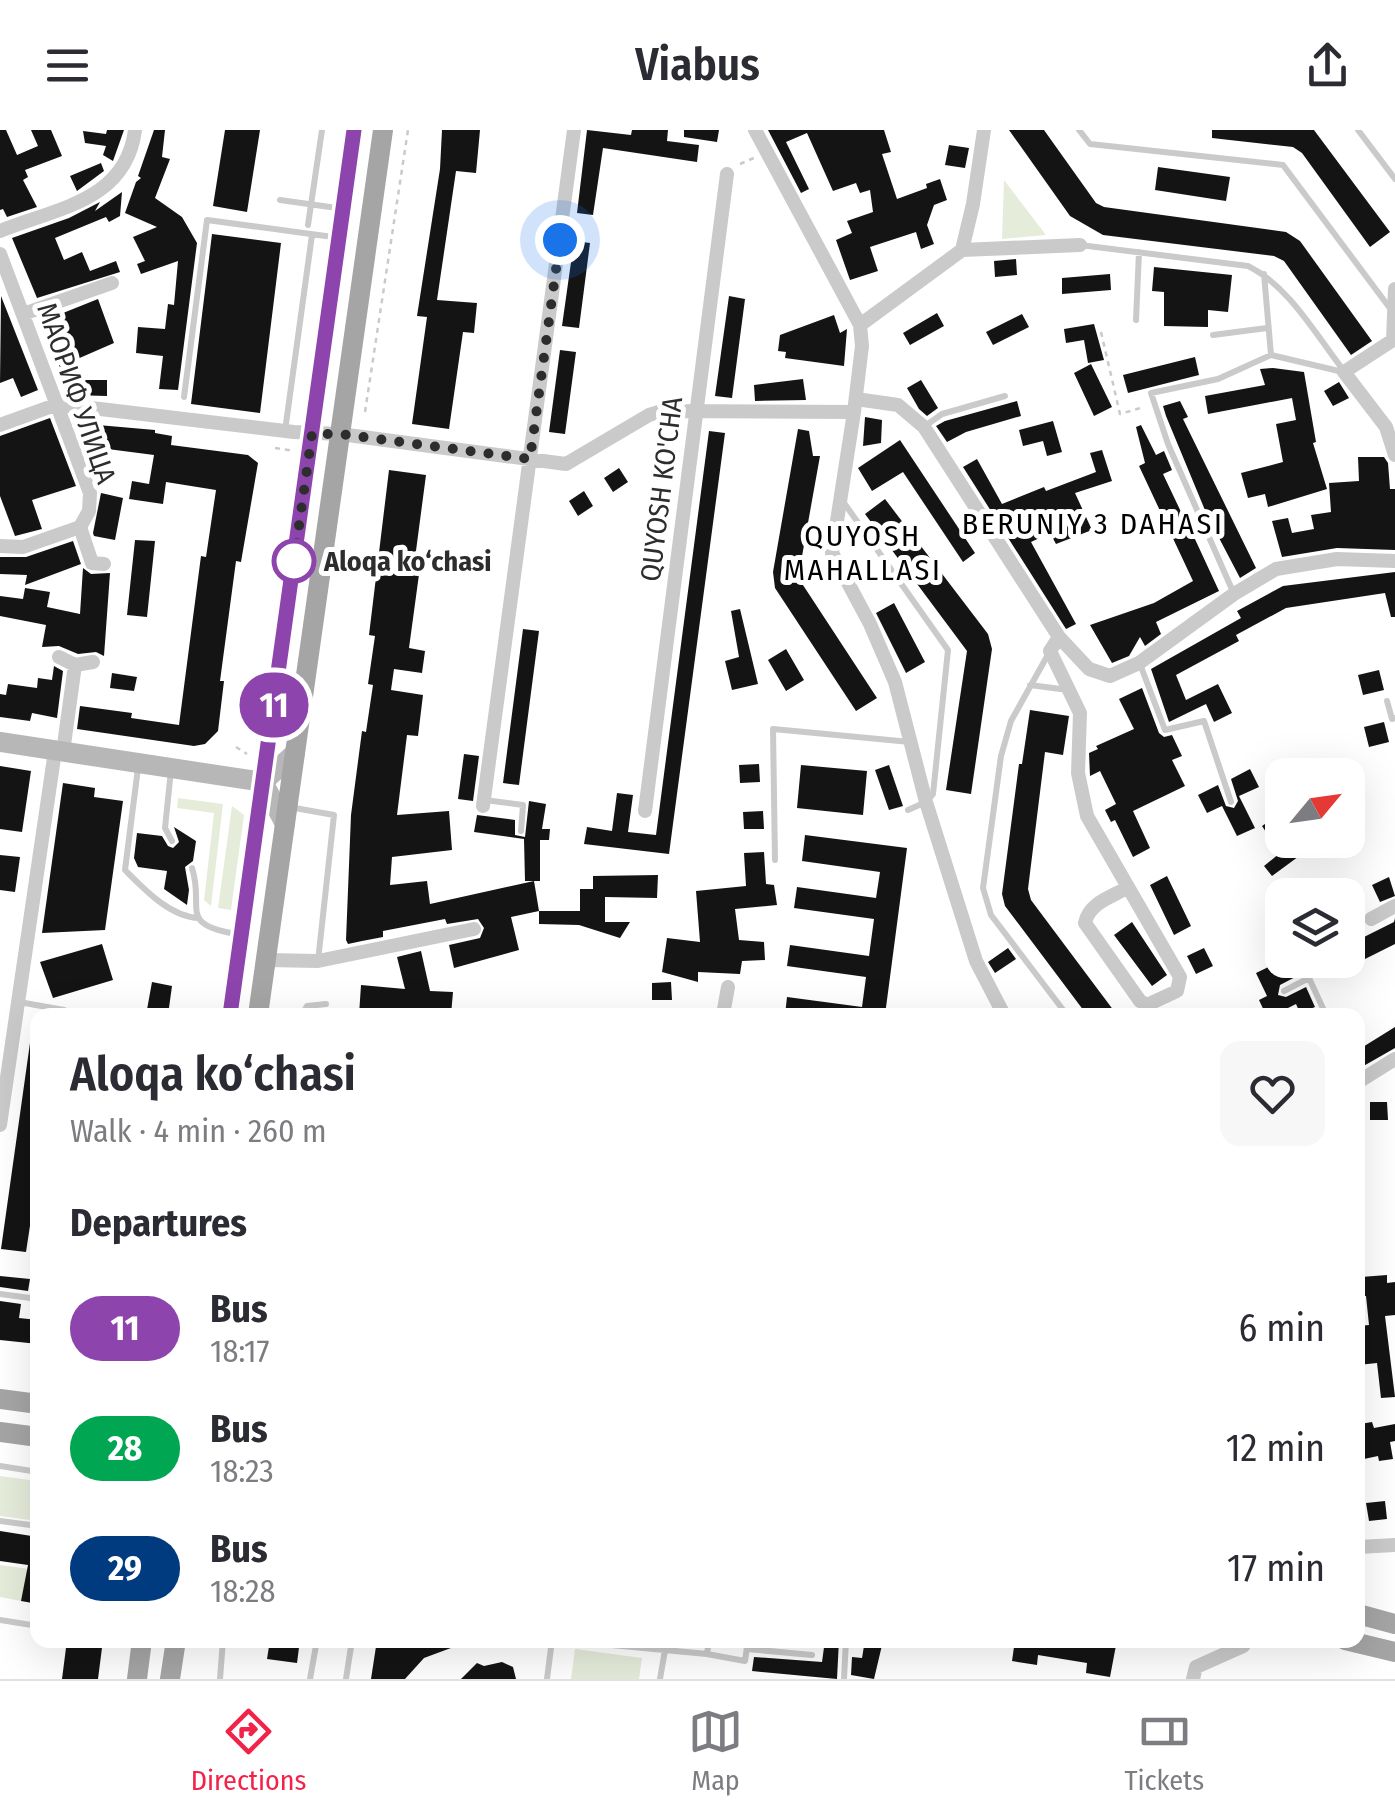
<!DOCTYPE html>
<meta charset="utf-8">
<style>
body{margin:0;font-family:"Fira Sans Condensed",sans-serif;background:#f7f7f7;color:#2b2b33;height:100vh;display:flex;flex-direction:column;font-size:38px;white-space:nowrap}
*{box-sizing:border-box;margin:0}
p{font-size:32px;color:#7c7c81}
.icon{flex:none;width:55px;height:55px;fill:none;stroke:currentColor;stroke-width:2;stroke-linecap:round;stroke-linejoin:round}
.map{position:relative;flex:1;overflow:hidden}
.panel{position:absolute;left:30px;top:878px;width:1335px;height:640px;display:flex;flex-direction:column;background:#fff;border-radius:20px;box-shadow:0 10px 40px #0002}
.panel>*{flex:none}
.badge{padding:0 20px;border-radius:32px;font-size:35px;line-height:65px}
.needle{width:65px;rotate:61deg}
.controls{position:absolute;left:1265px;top:628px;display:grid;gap:20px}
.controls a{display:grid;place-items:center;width:100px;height:100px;border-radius:20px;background:#fff;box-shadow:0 10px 40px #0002;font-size:50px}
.you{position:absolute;width:50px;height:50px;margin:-25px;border:8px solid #fff;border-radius:50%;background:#1a73e8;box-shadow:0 0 0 15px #1a73e833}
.map>.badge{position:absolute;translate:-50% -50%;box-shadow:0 0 0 5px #fff}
h2{padding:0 40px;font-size:38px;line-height:90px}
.round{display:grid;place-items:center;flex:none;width:105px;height:105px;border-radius:20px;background:#f7f7f7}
.summary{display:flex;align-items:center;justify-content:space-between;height:170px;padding:0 40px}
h1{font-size:48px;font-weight:600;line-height:75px}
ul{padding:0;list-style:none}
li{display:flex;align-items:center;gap:30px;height:120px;padding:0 40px}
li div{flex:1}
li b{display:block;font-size:38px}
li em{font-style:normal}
li .badge{min-width:110px;font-weight:700;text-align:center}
header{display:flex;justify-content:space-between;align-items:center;height:130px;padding:0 40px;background:#fff;font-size:45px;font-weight:600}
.tab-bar{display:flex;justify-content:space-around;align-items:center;height:140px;border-top:2px solid #e1e1e2;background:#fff;font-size:28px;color:#7c7c81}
.tab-bar a{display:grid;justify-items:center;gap:5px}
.tab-bar .current{color:#f22249}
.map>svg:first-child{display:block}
.green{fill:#e6ecda}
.building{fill:#141414}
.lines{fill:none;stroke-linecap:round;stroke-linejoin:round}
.path{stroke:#cacaca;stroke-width:2.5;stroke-dasharray:5 5;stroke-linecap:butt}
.lane{stroke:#cacaca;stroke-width:6}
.street{stroke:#cacaca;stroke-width:14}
.secondary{stroke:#b7b7b7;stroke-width:20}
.primary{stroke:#a5a5a5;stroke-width:20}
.line-casing{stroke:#fff;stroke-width:22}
.line{stroke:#8e44ad;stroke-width:15}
.walk{stroke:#2d2d2d;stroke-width:10;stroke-dasharray:0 18}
.stop-dot{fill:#fff;stroke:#8e44ad;stroke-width:5}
.labels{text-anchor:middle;stroke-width:10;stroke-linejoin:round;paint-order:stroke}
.street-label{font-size:28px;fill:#2d2d2d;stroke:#fff}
.stop-label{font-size:28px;font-weight:bold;fill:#2d2d2d;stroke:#fff;text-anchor:start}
.neighbourhood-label{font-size:30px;letter-spacing:2.5px;fill:#000;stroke:#fff}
</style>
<header><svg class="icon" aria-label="menu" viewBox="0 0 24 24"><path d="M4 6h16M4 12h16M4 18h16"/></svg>Viabus<svg class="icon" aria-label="share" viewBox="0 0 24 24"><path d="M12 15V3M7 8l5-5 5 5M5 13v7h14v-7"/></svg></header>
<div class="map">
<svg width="1395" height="1549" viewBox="0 0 1395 1549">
<rect width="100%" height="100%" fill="#fff"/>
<!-- green -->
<path class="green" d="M1004,50L1046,105L1002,109Z
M178,668L223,674L211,776L204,770L214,683L177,678Z
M232,676L244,685L231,780L218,778Z
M0,1346L37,1351V1391L0,1386Z
M0,1435L37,1440L21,1471L0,1467Z
M575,1519L642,1528L639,1549H571Z"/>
<!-- building -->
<path class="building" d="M0,0H6L17,25L38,16L31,0H51L62,26L25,40L28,47L23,50L37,77L7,87L3,79L0,80Z
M107,0H124L113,31L103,25L106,16L85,13L83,1L106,4Z
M154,0H165L162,27L170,29L155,68L182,87L197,113L178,260L159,259L163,226L136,223L138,197L165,199L168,174L174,175L178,131L141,144L137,134L145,131L133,107L157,97L125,83L136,52L141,48L138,46Z
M225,0H260L247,82L213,76Z
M442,0H480L476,43L456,41L437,170L477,173L474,203L463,202L449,299L412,294L427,187L417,186L440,39Z
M587,0L631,5L632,0H668L667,11L699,15L697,32L603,18L593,85L577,83Z
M684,0H719L717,12L684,7Z
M768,0H884L891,22L882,24L897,69L927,58L926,54L940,49L947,70L934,75L927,95L934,114L921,119L916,102L870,117L878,141L850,150L836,110L852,103L847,91L873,82L870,60L860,63L856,53L833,61L807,3L786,12L809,59L801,63Z
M1009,0H1044L1096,73L1104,77L1286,102L1300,111L1372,211L1351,225L1284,131L1274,126L1103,105L1070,86Z
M1212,0H1314L1390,102L1370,117L1302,23L1293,17L1212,8Z
M949,15L969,18L965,38L945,35Z
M101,33L104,41L77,61L70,46Z
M1158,37L1230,47L1226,71L1155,60Z
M122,62L120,86L109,92L106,87L55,108L64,130L82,122L90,141L116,131L120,142L37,168L12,108L69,88L100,72L95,81Z
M212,104L281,113L260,283L191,274Z
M574,111L590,113L579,198L562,196Z
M1016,129L1017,145L995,147L994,131Z
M1154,137L1232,145L1228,182L1208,180V197L1164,196V162L1152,161Z
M1110,144L1111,160L1062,164V148Z
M1,166L38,260L21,267L13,248L0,253Z
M729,166L745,169L732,268L715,266Z
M98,169L114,213L75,230L83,250H107V266L70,265L43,191Z
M937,183L944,196L910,215L903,203Z
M1022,184L1029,197L993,215L986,202Z
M834,185L840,203L847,199L844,236L785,228L786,222L778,221L780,205Z
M1094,194L1104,230L1088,233L1084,210L1066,213L1064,199Z
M560,220L576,222L565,304L549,302Z
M1195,227L1199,245L1128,263L1123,245Z
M1091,234L1112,277L1094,286L1074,243Z
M1273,238L1304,242L1316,312L1313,313L1327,359L1268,377L1265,364L1248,368L1241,343L1283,332L1276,294L1296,290L1292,268L1208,284L1205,266L1265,255L1260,239Z
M803,249L806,270L755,271L754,255Z
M921,250L938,278L927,286L919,279L907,258Z
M1339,252L1349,268L1333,276L1324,261Z
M1017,271L1021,286L966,302L947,312L936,296L945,291Z
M1180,271L1188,287L1183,289L1256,438L1240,448L1207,385L1166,286L1163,276Z
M865,287L882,290L881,313L863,316Z
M50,288L76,356L32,370L42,399L15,406L0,366V306Z
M1053,291L1062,322L1047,326L1043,311L1023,316L1019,300Z
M75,293L155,300V303L172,306L171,315L248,325L258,333L241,432L236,431L220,551H224L218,601L205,614L194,616L77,599L80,576L132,583L131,588L179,595L201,426L206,427L216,360L166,352L163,374L129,369L132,351L149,354L154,325L100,318L101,310L83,308Z
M1141,295L1156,325L1164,321L1172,340L1163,344L1182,384L1190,380L1194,391L1188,394L1219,461L1156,492L1161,504L1145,516L1140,507L1129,526L1112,533L1090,495L1154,473L1193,451L1139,336L1145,333L1136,297Z
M798,299L809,301L813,326H820L799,443L801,452L877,568L856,581L775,458L773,442Z
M709,301L725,303L669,724L584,714L587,697L612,701L617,663L633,665L628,702L656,705Z
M900,310L975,423L963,432L903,342L872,361L858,338Z
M1102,320L1112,351L1075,363L1092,400L1056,414L1050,403L1031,412L1076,494L1066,499L963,337L977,329L1002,374L1044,357L1046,361L1096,342L1090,323Z
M1358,327H1384L1388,333L1390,359H1395V420L1337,418L1282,427L1272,391L1288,388L1292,403L1314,399L1311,385L1331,382L1329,353L1359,351Z
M619,338L628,352L613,362L604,348Z
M389,340L426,345L414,436L420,437L409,518L425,521L422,543L394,539L391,560L423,565L418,606L407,605L397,685L449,681L452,720L392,727L390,755L427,751L430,774L534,751L539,781L511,787L519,820L454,838L449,815L480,808L484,798L478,789L447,794L445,789L383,801V807L362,811L348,814L346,810L351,685L362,601L366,602L373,555L368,554L375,506L369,505Z
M584,361L593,376L578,386L569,371Z
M101,363L123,368L115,410L94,406L93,403Z
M885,369L988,504L992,519L971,664L946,660L967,521L865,384Z
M135,410L155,411L147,487L127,485Z
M73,411L81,434L25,455L27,445L0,444V427H26Z
M83,438L91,444L110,443L104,526L96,522L78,524L59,516L42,517L46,495L0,486V466L23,469L25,458L50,462L47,477L80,484Z
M1395,442V487H1391L1385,463L1286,478L1236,505L1239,511L1176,545L1186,570L1218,554L1232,583L1214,592L1206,574L1169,592L1151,539L1241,488L1237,481L1283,456Z
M894,473L925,532L906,543L876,483Z
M740,479L758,554L732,560L725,531L739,527L731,481Z
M523,499L539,501L519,655L503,653Z
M786,519L804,550L786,561L768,530Z
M54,536L63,541L57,588L32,583L30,591L0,587V564L6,565L8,554L37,558L38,548L52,550Z
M1379,540L1384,560L1363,565L1358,545Z
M112,543L137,547L134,561L110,558Z
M1142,558L1159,603L1164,607L1172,605L1182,626L1172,630L1185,656L1133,681L1150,718L1133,727L1115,690L1111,692L1105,680L1116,674L1100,641L1090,646L1089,623L1098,619L1096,616L1134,599L1119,569Z
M1030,580L1069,586L1063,625L1045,622L1028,759L1031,770L1117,885H1087L1005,776L1002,764L1019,634H1022Z
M1384,592L1389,612L1369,617L1364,597Z
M464,624L479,626L473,671L458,669Z
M759,634L760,652L740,653L739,635Z
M801,635L867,641L863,685L797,678Z
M889,635L903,676L889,680L875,640Z
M0,636L31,641L22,702L0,699Z
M1250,639L1259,657L1239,666L1255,698L1237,706L1222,676L1207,683L1198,665L1218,655L1226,676L1234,678L1238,671L1231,649Z
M63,653L95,658L94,667L123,671L105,800L42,803Z
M529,671L546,674L542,699H550L549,710H540V751H525L524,709L474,702L477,685L515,690V705L525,707Z
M763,681L764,699H744L743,682Z
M1278,685L1282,692V722L1299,710H1321L1272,746L1264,736L1280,723L1262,696Z
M174,697L196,711L193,731L185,737L189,760L187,775L164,759L167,741L138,737L134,728L137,703L162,706L168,716L173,718L179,712Z
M805,705L907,718L885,885H785L787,867L862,877L866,847L787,836L790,815L869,826L874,789L794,778L797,757L876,768L880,742L802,731Z
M764,722L766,754L774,755L777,775L735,779L739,810L764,812L765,830L742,831L740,844L698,842V852L662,842L667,808L700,812L696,761L746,756L744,723Z
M0,725L20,727L15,762L0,760Z
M658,745L657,768L605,767V792H630L620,808L579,795L539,794V781H580V759H593V746Z
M1167,746L1191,796L1174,805L1150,755Z
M1389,747L1395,766L1380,772L1372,755Z
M1395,788V814L1355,834L1348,815L1394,792Z
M1132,792L1167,845L1152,856L1114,805Z
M102,814L113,850L53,868L40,832Z
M1008,818L1016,829L995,843L988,832Z
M1204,818L1213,836L1196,844L1187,826Z
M421,821L430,861L453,862L451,885H359L361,855L405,859L397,827Z
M1283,830H1297L1303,843L1280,855L1278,865L1286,867L1306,857L1315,877L1300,883L1296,874L1274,885H1266L1259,870L1267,866L1256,843Z
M152,852L172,856L168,885H146Z
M671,852L672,870H652V853Z
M1395,897V918L1360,938L1358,920Z
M30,913H38V1043L26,1122L1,1119Z
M1370,972H1387L1388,990H1370Z
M1387,1145V1153L1395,1152V1185L1385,1186L1395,1267L1381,1268L1377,1233L1358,1235V1196L1369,1195L1366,1166H1358V1151L1361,1147Z
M0,1146L30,1149L28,1161L0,1157Z
M0,1171L21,1174L19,1188L38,1190V1214L0,1210Z
M1372,1292L1374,1298L1395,1294V1311L1390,1312L1393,1329L1379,1331L1378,1326L1364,1329L1360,1294Z
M1385,1371L1387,1389L1369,1391L1366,1373Z
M0,1401L38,1407V1474L21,1471L28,1435L0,1431Z
M67,1510H103L98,1549H62Z
M270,1510H300L297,1533L267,1529Z
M377,1510H466L467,1512L424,1528L405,1549H371Z
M825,1510H839L837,1549L752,1541L754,1527L822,1532Z
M865,1510L883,1511L874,1549L851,1545L852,1527L862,1528Z
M1015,1510H1117L1110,1547L1086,1543L1087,1533L1038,1525L1037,1535L1012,1531Z
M502,1532L513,1537L516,1549H461L477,1533L484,1536Z"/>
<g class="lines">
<!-- path -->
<path class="path" d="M740,34L756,27
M1101,202L1120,284L1144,277
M365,282L408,0
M275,318L294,321
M236,617L247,624"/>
<!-- lane -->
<path class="lane" d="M1079,0L1090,14L1283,35L1392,181
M1358,0L1395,49
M280,70L337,78
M308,95L322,0
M1080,115L1248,136C1289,156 1316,205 1344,241
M1264,144L1271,225
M1136,190L1139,122
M1213,205L1267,198
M184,267L207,90L333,107
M925,296L942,284L1005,266
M285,301L312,105
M842,370L948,520L933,664L926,672L908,680
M1234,464L1168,314L1151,263L1218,249L1271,225L1343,242
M1050,521L1011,591L1001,626L983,758L991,785L1067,885
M1140,534L1165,600L1204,591L1231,672
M1030,555L1068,560
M1387,571L1392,589L1395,588
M138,638L125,740C144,759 170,787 199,788
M171,640L165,698L172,711
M485,670L523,675L521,701
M289,677L334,685L318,831
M775,730L773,599L910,612
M192,738C205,778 177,794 236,804
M1284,861L1309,848L1326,885
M19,872L64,880L74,885
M302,885L307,876L326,874
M0,1164L38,1169
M0,1336L38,1342
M0,1391L38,1396
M0,1490L38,1496
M558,1510L707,1524L745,1531L748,1510
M747,1519L812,1525
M707,1524L709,1510
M220,1549L223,1510
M310,1549L317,1510
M346,1549L352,1510
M547,1549L552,1510
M660,1549L665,1520
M844,1549L846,1510"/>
<!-- street -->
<path class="street" d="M755,0L860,195L862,216L854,282L832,423L870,494L895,552L926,672L976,831L1004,885
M0,101C57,78 126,71 135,0
M962,120L1080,115
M0,124L90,363L89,381L80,397L23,417L0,416
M1395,159L1393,210L1344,242L1386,297L1395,325
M23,184L112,153
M860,195L962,120L973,74L984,0
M856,269L898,275L924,297L1059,507L1050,521L1080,583L1078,643L1087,686L1180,847L1177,861L1147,875L1140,871L1085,793C1089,773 1111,767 1127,758
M0,295L58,274L294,302L340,304L566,334L649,285L662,281L854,282
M80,397L92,433L104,434
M1059,507L1089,539L1110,546L1139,533L1234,464L1276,439L1337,429L1395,431
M59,527L75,535L93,532
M63,622L75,535
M483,676L574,0
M645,681L727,44
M1371,789L1395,776
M266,830L318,831L474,799
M723,885L728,857
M1358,952L1395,929
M0,995L55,621
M1358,1417L1395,1415
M1193,1549L1196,1537L1243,1516L1247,1510"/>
<!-- secondary -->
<path class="secondary" d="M0,612L263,652L295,623
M263,652L285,694"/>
<!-- primary -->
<path class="primary" d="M230,885L354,0
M258,885L383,0
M0,1269L38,1274
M0,1302L38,1307
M1358,1484L1395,1494
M1345,1510L1395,1522
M137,1549L142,1510
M170,1549L176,1510"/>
</g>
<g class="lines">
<defs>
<path id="line" d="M230,885L354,0"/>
</defs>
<!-- line casing -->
<use href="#line" class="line-casing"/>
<!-- line -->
<use href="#line" class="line"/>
<!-- walk -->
<path class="walk" d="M294,431L312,304H340L530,329L560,110"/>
</g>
<!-- markers -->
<circle class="stop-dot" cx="294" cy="431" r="20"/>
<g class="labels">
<!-- street labels -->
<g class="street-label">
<text transform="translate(77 263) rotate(71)" y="10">МАОРИФ УЛИЦА</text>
<text transform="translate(661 359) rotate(-83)" y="10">QUYOSH KO'CHA</text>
</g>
<!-- stop labels -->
<g class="stop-label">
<text x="324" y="441">Aloqa ko‘chasi</text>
</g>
<!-- neighbourhood labels -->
<g class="neighbourhood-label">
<text x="1093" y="404">BERUNIY 3 DAHASI</text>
<text x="863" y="416">QUYOSH<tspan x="863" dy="34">MAHALLASI</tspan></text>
</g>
</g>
</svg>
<div class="controls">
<a><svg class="needle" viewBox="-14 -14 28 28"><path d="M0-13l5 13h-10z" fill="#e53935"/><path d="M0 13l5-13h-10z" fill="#7c7c81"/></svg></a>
<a><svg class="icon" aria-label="layers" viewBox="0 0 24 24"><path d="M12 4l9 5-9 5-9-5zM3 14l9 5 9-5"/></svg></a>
</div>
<div class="you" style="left:560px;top:110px"></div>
<b class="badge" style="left:274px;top:575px;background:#8e44ad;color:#fff">11</b>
<section class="panel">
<div class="summary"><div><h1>Aloqa ko‘chasi</h1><p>Walk · 4 min · 260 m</p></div><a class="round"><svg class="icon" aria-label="heart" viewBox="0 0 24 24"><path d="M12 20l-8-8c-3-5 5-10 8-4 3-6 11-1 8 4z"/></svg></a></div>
<h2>Departures</h2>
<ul>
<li><span class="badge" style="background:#8e44ad;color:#fff">11</span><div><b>Bus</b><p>18:17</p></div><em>6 min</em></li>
<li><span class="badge" style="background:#00a651;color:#fff">28</span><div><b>Bus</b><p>18:23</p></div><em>12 min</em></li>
<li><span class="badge" style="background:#003b80;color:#fff">29</span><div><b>Bus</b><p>18:28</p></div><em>17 min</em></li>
</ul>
</section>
</div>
<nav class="tab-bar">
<a class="current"><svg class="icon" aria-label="directions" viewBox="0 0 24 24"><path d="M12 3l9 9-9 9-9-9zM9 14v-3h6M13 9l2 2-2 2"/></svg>Directions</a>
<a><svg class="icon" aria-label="map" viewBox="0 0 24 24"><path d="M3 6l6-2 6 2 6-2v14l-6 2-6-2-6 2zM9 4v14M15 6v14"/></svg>Map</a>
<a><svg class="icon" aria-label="tickets" viewBox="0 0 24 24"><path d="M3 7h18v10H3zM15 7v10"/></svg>Tickets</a>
</nav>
